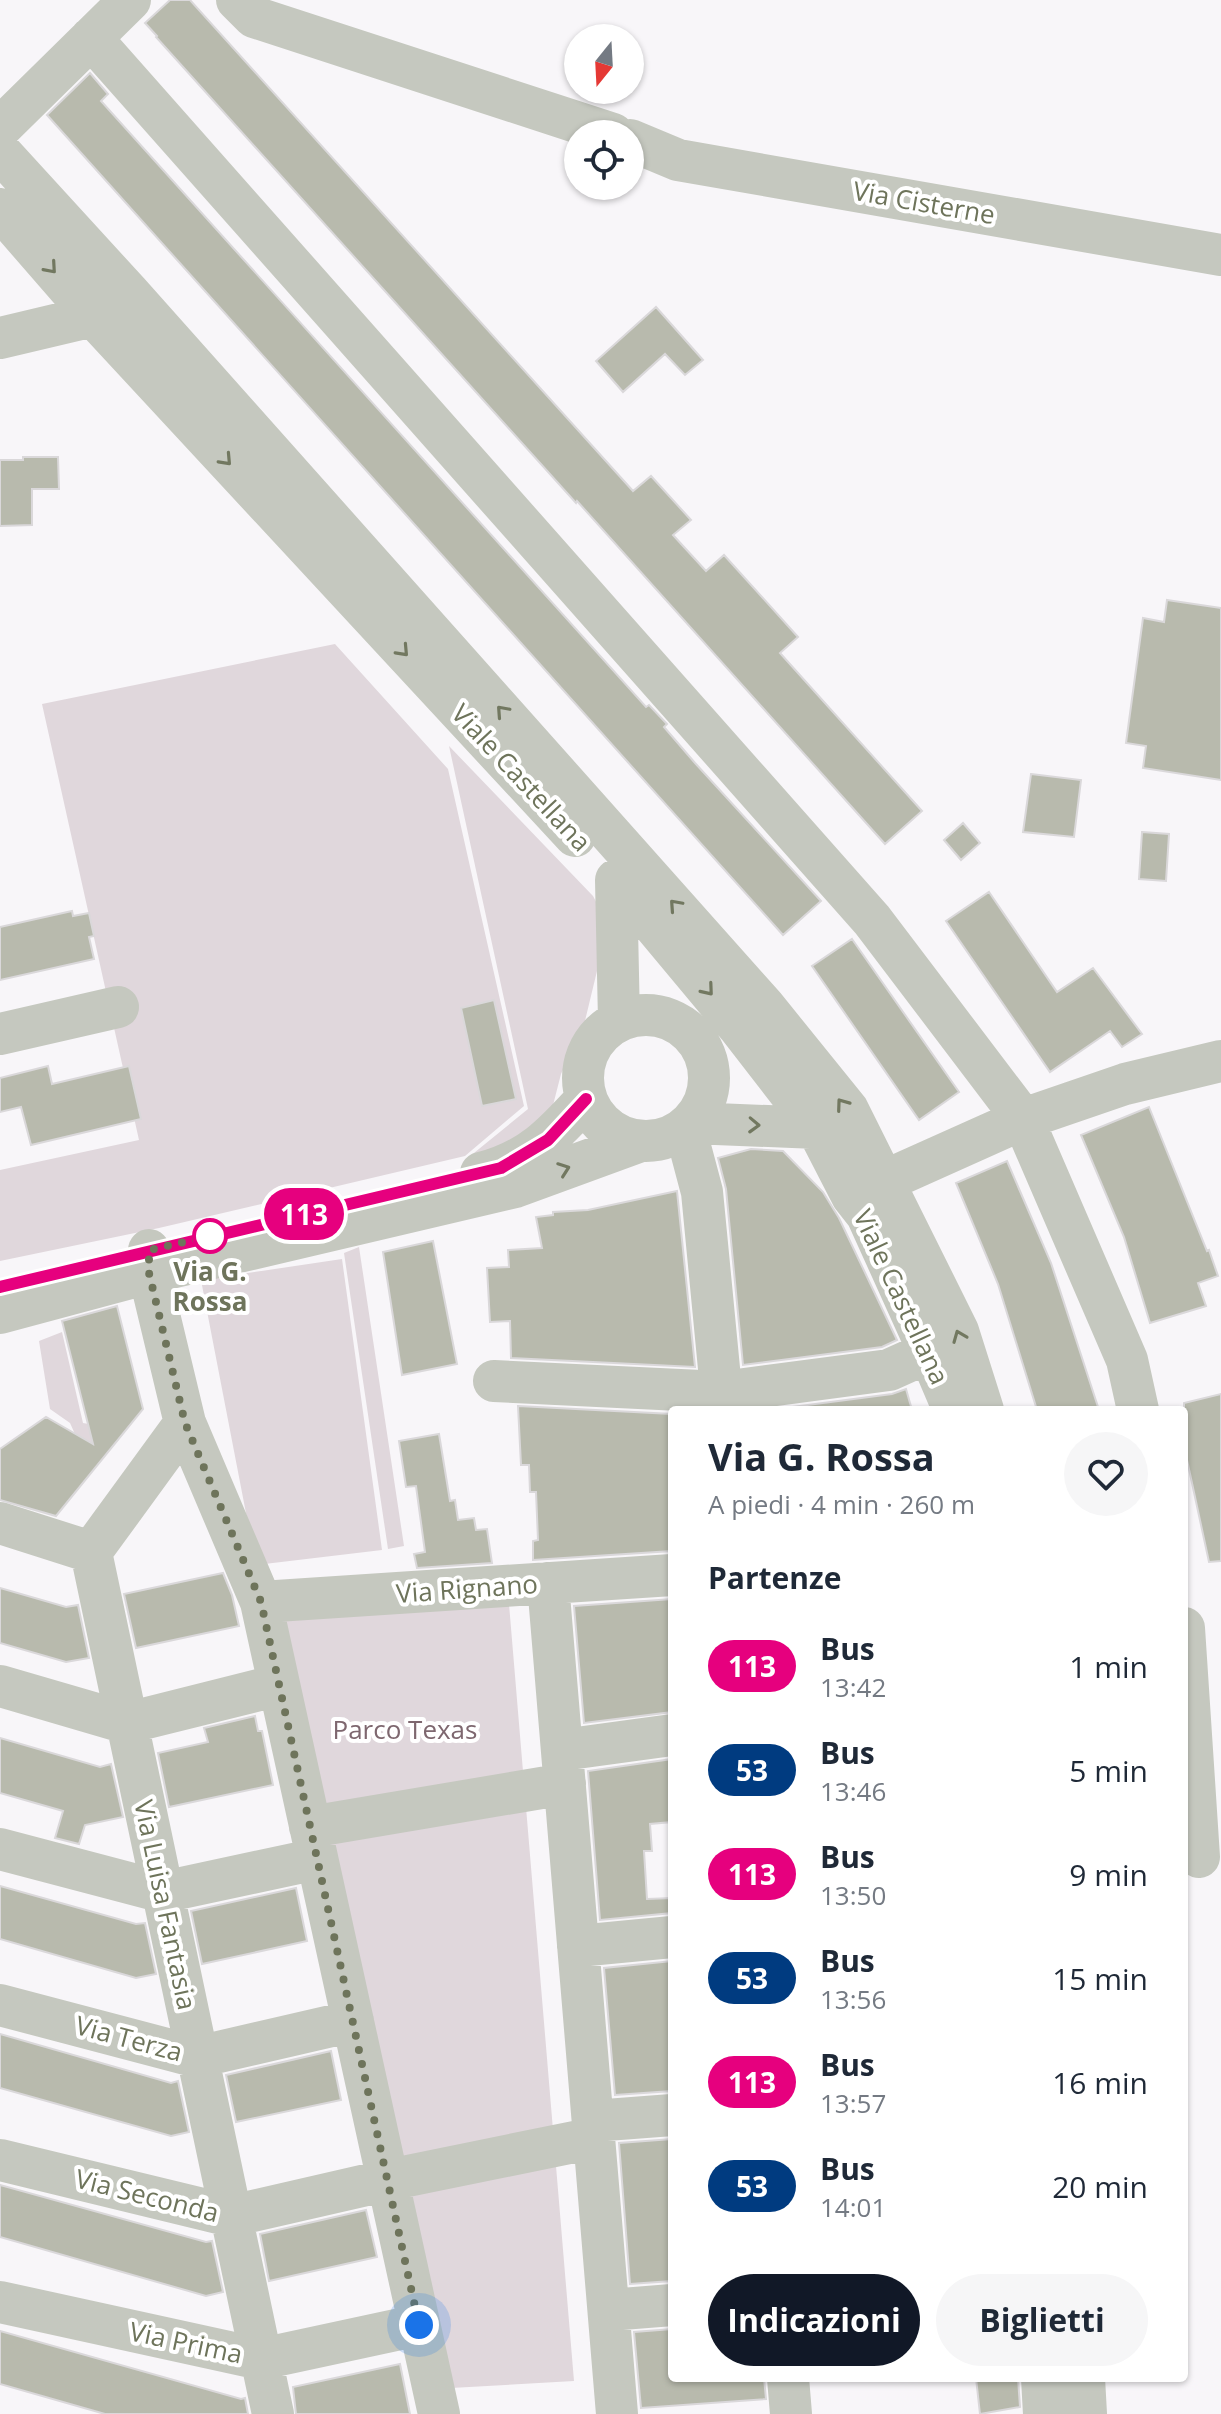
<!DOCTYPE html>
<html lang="it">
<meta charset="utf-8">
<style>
body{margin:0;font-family:"Open Sans",sans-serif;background:#f6f6f7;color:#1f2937;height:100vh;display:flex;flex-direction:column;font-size:30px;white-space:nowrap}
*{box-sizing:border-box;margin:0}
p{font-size:26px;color:#747a83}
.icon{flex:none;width:44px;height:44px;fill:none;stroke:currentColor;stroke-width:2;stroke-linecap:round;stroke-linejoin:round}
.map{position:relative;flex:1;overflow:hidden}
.details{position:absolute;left:668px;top:1406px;width:520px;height:976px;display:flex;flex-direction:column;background:#fff;border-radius:8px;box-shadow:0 2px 6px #0004}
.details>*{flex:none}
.badge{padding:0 16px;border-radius:26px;font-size:28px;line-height:52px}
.needle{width:52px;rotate:198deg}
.fabs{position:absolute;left:564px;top:24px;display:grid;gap:16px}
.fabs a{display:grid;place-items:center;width:80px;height:80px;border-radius:50%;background:#fff;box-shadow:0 2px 6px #0004;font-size:40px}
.you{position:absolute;width:40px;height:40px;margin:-20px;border:6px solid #fff;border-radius:50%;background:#1a73e8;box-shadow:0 0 0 12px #1a73e833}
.map>.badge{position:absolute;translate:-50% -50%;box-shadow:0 0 0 4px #fff}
h2{padding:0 40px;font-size:30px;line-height:72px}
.round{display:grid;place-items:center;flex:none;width:84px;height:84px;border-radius:42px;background:#f6f6f7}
.headline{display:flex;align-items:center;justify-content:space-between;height:136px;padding:0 40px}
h1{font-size:38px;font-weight:700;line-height:60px}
.button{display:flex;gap:16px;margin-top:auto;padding:16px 40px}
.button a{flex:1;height:92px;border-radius:48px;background:#111827;color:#fff;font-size:32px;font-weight:700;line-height:92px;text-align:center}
.button a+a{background:#f6f6f7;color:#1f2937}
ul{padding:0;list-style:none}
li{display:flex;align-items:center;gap:24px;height:104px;padding:0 40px}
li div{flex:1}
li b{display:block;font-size:30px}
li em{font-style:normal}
li .badge{min-width:88px;font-weight:700;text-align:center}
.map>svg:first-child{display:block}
.green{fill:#e0d7dc}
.building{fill:#b8baad;stroke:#dad8da;stroke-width:2}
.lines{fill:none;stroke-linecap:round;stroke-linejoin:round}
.minor{stroke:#c5c8bf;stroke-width:42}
.oneway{stroke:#727860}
.line-casing{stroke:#fff;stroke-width:18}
.line{stroke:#e6007e;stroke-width:12}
.walk{stroke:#6e745b;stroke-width:8;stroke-dasharray:0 14.4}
.stop-dot{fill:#fff;stroke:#e6007e;stroke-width:4}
.labels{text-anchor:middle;stroke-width:8;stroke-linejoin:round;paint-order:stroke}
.street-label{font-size:26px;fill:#6e745b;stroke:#fff}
.stop-label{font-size:26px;font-weight:bold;fill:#6e745b;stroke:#fff}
.park-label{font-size:26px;fill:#7e676f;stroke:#fff}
</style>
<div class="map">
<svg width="1221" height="2414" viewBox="0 0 1221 2414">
<rect width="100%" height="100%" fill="#f8f6f9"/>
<!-- green -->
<path class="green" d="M335,644L448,769L524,1106L465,1156L159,1228L0,1261V1170L139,1140L42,704Z
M449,746L593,896L601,911L597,971L584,1025L561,1074L551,1113L526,1140L469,1157L528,1109Z
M359,1247L404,1546L388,1549L344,1253Z
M342,1259L382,1550L256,1565L201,1280Z
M62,1332L83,1423L106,1427L83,1452L70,1423L50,1409L39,1341Z
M509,1604L574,2381L433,2389L265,1622Z"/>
<!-- building -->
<path class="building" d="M170,0H190L633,491L651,476L691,520L673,535L706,571L724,555L798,637L780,653L922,811L885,844L577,501L576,503L156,37L157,36L145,23Z
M90,73L108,94L101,101L646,707L649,705L667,724L664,727L695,763L821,901L783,935L47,115Z
M656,307L703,360L685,375L665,354L623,392L596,361Z
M23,457H58L59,489H32V525L0,526V460H23Z
M1167,600L1221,608V780L1143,768L1146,746L1126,743L1143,618L1164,622Z
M1031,774L1081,780L1074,837L1023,832Z
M963,823L980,843L961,860L944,840Z
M1142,832L1169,834L1166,881L1139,879Z
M989,892L1057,992L1093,968L1142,1034L1122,1047L1110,1031L1050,1072L946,921Z
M72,911L73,916L89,913L94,936L89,937L94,959L0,980V927Z
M852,939L959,1092L919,1120L812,966Z
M494,1000L516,1099L482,1106L461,1008Z
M48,1066L52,1084L129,1066L141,1119L31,1145L21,1107L0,1112V1078Z
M1149,1107L1207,1251L1209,1250L1218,1276L1198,1283L1206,1306L1150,1323L1124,1237L1081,1135Z
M751,1149L783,1151L823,1192L839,1218L897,1340L882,1347L743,1365L726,1189L718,1158Z
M1007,1161L1051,1263L1099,1410H1037L998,1284L956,1183Z
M677,1191L695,1367L511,1358L510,1321L490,1322L487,1268L509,1267L508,1250L542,1248L536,1217L553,1215V1212L588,1210Z
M433,1241L457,1364L402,1375L383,1252Z
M117,1306L143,1409L56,1516L0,1500V1449L46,1417L93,1444L62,1321Z
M906,1389L912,1410H769L892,1394Z
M1221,1394V1561L1209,1562L1184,1446V1403Z
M518,1406L672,1414V1551L533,1560V1541L538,1540L536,1492H530L529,1465H521Z
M439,1434L450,1501L455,1500L458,1520L474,1518L476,1530L487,1529L492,1563L417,1568L414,1554L425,1552L416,1486L406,1487L399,1441Z
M223,1573L232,1595L239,1626L136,1648L124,1594Z
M0,1588L66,1607L78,1605L89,1658L66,1662L0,1643Z
M672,1599V1712L584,1723L574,1606Z
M255,1716L258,1731H262L273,1785L169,1807L158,1753L208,1742L204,1728Z
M0,1738L100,1767L111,1764L123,1817L85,1825L79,1844L55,1838L63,1811L0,1793Z
M672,1759V1822L650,1824L652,1851H644L647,1899L672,1898V1913L600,1920L588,1771Z
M0,1886L136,1924L145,1923L156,1974L136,1978L0,1939Z
M296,1888L307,1941L202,1964L191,1911Z
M672,1961V2091L615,2095L604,1968Z
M0,2034L171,2083L178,2081L189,2132L171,2136L0,2088Z
M331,2051L341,2100L236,2122L226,2075Z
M672,2139V2281L630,2284L619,2143Z
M0,2185L206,2242L212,2241L223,2292L206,2296L0,2237Z
M366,2210L377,2257L269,2281L260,2234Z
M672,2329V2378H764L766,2399L641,2408L634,2332Z
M0,2331L241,2399L245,2398L248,2414H105L0,2384Z
M400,2364L410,2414H296L293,2387Z
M976,2378H1018L1020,2407L980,2414Z"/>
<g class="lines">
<!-- minor -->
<path class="minor" d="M237,0L254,17L613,134
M91,38L872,920L1023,1119L1127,1360L1138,1410
M0,128L130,0
M630,140L678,160L1221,255
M0,152L129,293L764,1006L848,1110L958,1331L983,1410
M0,209L93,316L575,836
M0,338L93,316L113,304
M616,880L619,1021
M628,894L738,1026L817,1128L852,1196L867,1215L929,1352L949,1399L951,1410
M583 1078a63 63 0 1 1 126 0a63 63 0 1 1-126 0Z
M0,1034L118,1007
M691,1123L817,1128
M685,1128L702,1192L723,1410
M481,1173C530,1161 554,1134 586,1099
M860,1192L1023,1119L1125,1084L1221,1061
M149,1250V1273L185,1423L261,1602L439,2414
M0,1313L149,1273L515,1187L638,1142
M494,1381L722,1392L889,1370L929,1352
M185,1423L91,1552L273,2414
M0,1523L91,1552
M548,1583L617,2414
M261,1602L672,1575
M1184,1628L1199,1857
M0,1686L127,1723L279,1685
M562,1750L672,1735
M310,1827L565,1784
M0,1849L163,1892L317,1859
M578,1946L672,1937
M0,2005L197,2057L353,2021
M593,2121L672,2115
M0,2160L231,2216L388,2180L594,2138
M0,2302L261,2359L419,2325
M609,2310L672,2305
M788,2378L791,2414
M1042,2378L1044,2414
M1084,2378L1086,2414"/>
</g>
<!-- one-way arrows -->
<defs><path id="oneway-chevron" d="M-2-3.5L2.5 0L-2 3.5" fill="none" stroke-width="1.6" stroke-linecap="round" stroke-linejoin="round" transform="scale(2)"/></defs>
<g class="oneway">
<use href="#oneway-chevron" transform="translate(51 268) rotate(49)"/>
<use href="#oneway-chevron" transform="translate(226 460) rotate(47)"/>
<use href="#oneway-chevron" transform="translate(403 651) rotate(47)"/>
<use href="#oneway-chevron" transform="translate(502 711) rotate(-132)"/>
<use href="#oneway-chevron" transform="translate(675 905) rotate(-132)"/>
<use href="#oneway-chevron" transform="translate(708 990) rotate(50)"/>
<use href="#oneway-chevron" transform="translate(842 1104) rotate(-126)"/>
<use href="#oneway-chevron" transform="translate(754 1125) rotate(2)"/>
<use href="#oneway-chevron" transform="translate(564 1169) rotate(-20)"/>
<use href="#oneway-chevron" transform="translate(959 1336) rotate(-112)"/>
</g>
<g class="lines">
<defs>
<path id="line" d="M0,1287L501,1168L548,1140L586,1099"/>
</defs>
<!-- line casing -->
<use href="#line" class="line-casing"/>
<!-- line -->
<use href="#line" class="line"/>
<!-- walk -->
<path class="walk" d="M210,1236L149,1250V1273L185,1423L261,1602L419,2325"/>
</g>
<!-- markers -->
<circle class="stop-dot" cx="210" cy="1236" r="16"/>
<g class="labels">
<!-- street labels -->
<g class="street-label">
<text transform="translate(924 203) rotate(10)" y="9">Via Cisterne</text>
<text transform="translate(521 778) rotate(47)" y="9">Viale Castellana</text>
<text transform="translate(901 1297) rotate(65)" y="9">Viale Castellana</text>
<text transform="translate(467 1589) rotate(-4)" y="9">Via Rignano</text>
<text transform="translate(165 1905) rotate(78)" y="9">Via Luisa Fantasia</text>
<text transform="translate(129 2039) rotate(15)" y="9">Via Terza</text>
<text transform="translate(147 2196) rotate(14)" y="9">Via Seconda</text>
<text transform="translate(186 2343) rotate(12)" y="9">Via Prima</text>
</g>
<!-- stop labels -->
<g class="stop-label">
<text x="210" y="1281">Via G.<tspan x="210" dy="30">Rossa</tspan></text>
</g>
<!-- park labels -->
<g class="park-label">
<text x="405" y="1739">Parco Texas</text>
</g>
</g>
</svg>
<div class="fabs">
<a><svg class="needle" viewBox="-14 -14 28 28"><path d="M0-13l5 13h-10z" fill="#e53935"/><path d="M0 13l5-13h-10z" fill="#747a83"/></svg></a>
<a><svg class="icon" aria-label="locate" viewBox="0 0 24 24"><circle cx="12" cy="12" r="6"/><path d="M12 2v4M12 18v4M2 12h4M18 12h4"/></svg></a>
</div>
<div class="you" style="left:419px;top:2325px"></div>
<b class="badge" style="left:304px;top:1214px;background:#e6007e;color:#fff">113</b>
<section class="details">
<div class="headline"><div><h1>Via G. Rossa</h1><p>A piedi · 4 min · 260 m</p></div><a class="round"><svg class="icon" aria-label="heart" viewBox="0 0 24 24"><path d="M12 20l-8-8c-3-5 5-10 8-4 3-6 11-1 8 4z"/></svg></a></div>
<h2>Partenze</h2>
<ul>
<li><span class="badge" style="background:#e6007e;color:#fff">113</span><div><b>Bus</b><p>13:42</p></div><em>1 min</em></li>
<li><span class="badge" style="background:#003b80;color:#fff">53</span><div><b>Bus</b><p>13:46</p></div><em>5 min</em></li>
<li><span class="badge" style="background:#e6007e;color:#fff">113</span><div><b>Bus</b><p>13:50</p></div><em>9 min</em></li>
<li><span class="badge" style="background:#003b80;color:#fff">53</span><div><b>Bus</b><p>13:56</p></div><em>15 min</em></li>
<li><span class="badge" style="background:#e6007e;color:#fff">113</span><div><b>Bus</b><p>13:57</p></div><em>16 min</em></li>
<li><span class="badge" style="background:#003b80;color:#fff">53</span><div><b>Bus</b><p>14:01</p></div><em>20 min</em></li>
</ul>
<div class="button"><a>Indicazioni</a><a>Biglietti</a></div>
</section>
</div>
